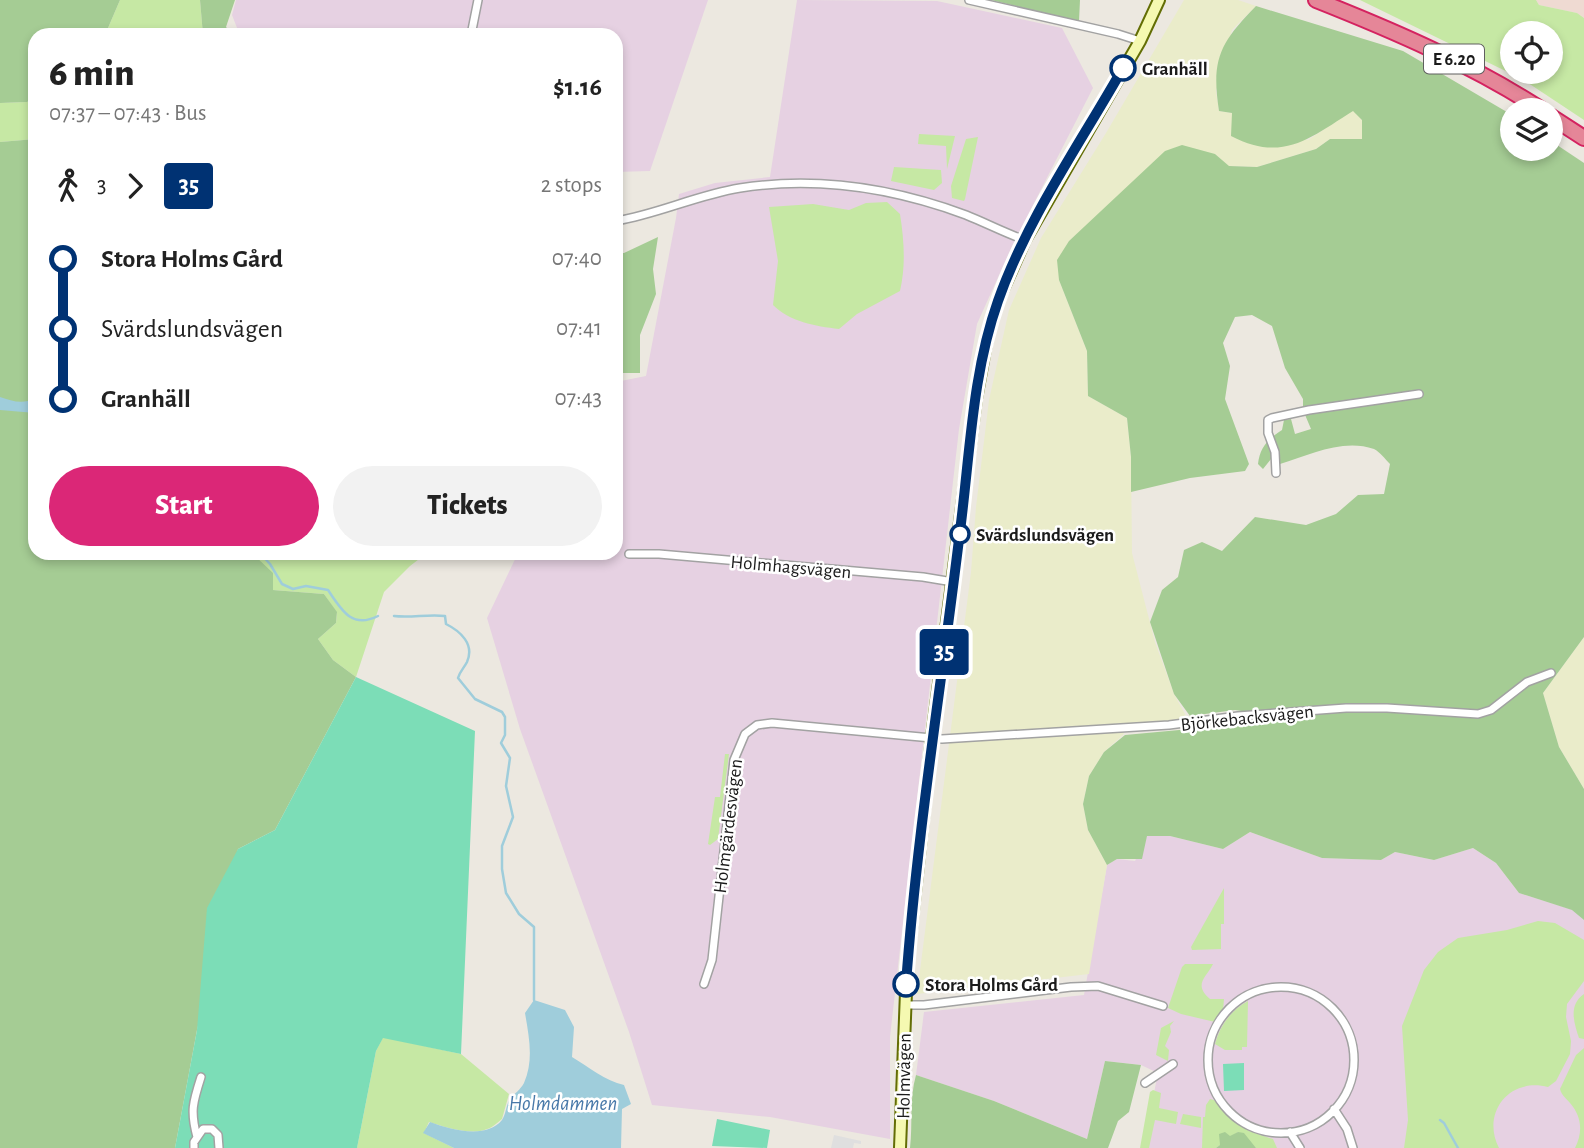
<!DOCTYPE html>
<meta charset="utf-8">
<style>
body{margin:0;font-family:"Alegreya Sans",sans-serif;background:#f2f2f2;color:#222;height:100vh;display:flex;flex-direction:column;font-size:26px;white-space:nowrap}
*{box-sizing:border-box;margin:0}
p{font-size:23px;color:#767676}
.icon{flex:none;width:38px;height:38px;fill:none;stroke:currentColor;stroke-width:2;stroke-linecap:round;stroke-linejoin:round}
.map{position:relative;flex:1;overflow:hidden}
.drawer{position:absolute;left:28px;top:28px;width:595px;height:532px;display:flex;flex-direction:column;background:#fff;border-radius:21px;box-shadow:0 4px 10px #0003}
.drawer>*{flex:none}
.badge{padding:0 14px;border-radius:5px;font-size:24px;line-height:46px}
.tools{position:absolute;left:1500px;top:21px;display:grid;gap:14px}
.tools a{display:grid;place-items:center;width:63px;height:63px;border-radius:50%;background:#fff;box-shadow:0 4px 10px #0003;font-size:35px}
.map>.badge{position:absolute;translate:-50% -50%;box-shadow:0 0 0 4px #fff}
.legs{display:flex;align-items:center;gap:10px;height:77px;padding:0 21px;font-size:23px}
.legs p{margin-inline-start:auto}
.headline{display:flex;align-items:center;justify-content:space-between;height:119px;padding:0 21px}
h1{font-size:38px;font-weight:800;line-height:52px}
.action{display:flex;gap:14px;margin-top:auto;padding:14px 21px}
.action a{flex:1;height:80px;border-radius:42px;background:#db2777;color:#fff;font-size:28px;font-weight:800;line-height:80px;text-align:center}
.action a+a{background:#f2f2f2;color:#222}
ul{padding:0 21px;list-style:none}
li{display:flex;align-items:center;gap:24px;height:70px;font-size:26px}
li i{display:grid;place-items:center;width:10px;height:100%;margin:0 9px;background:currentColor}
li i::after{content:'';width:18px;height:18px;margin:-9px;border:5px solid;border-radius:50%;background:#fff}
li p{margin-inline-start:auto}
li:first-child i{background:linear-gradient(#0000 50%,currentColor 0)}
li:last-child i{background:linear-gradient(currentColor 50%,#0000 0)}
.map>svg:first-child{display:block}
.industrial{fill:#e6d1e2}
.military{fill:#efdad2}
.farmland{fill:#eaecca}
.grass{fill:#c6e8a4;fill-rule:evenodd}
.forest{fill:#a5cc94}
.pitch{fill:#7cddb7}
.parking{fill:#dfdfdf}
.water{fill:#9fcddb}
.lines{fill:none;stroke-linecap:round;stroke-linejoin:round}
.stream{stroke:#9fcddb;stroke-width:2.5}
.street-casing{stroke:#a2a2a2;stroke-width:10}
.secondary-casing{stroke:#636e05;stroke-width:14}
.highway-casing{stroke:#d42360;stroke-width:18}
.street{stroke:#fff;stroke-width:7}
.secondary{stroke:#f5f9b1;stroke-width:10}
.highway{stroke:#e58698;stroke-width:14}
.line-1-casing{stroke:#fff;stroke-width:16}
.line-1{stroke:#003273;stroke-width:10}
.stop-1-dot{fill:#fff;stroke:#003273;stroke-width:3.5}
.labels{text-anchor:middle;stroke-width:5;stroke-linejoin:round;paint-order:stroke}
.shield{fill:#fff;stroke:#5f5f5f;stroke-width:2}
.shield-label{font-size:18px;font-weight:bold;fill:#1b1b1b}
.stop-label{font-size:19px;font-weight:bold;fill:#1b1b1b;stroke:#fff;text-anchor:start}
.street-label{font-size:19px;fill:#1b1b1b;stroke:#fff}
.water-label{font-size:21px;font-style:italic;fill:#4879a9;stroke:#fff}
</style>
<div class="map">
<svg width="1584" height="1148" viewBox="0 0 1584 1148">
<rect width="100%" height="100%" fill="#ece8e0"/>
<!-- industrial -->
<path class="industrial" d="M236,0H708L650,171L616,172V35H245L239,33L232,15Z
M797,0L937,1L1062,28L1093,88L1013,244L977,324L959,429L890,1037V1139L770,1117L652,1105L629,1032L520,729L487,618L518,553H616V382L646,376L676,218L679,194L715,183L770,177Z
M1250,832L1322,858L1381,860L1395,852L1434,860L1473,848L1496,863L1519,893L1573,910L1584,920V1148H1143L1158,1073L1141,1065L1105,1061L1087,1139L994,1101L916,1075L924,1012L1084,995L1107,865L1117,859L1135,861L1147,836H1170L1223,849Z"/>
<!-- military -->
<path class="military" d="M1536,0H1584V18L1577,13L1539,5Z"/>
<!-- farmland -->
<path class="farmland" d="M1184,0H1238L1256,6L1232,30L1216,91L1219,111L1232,113L1308,140L1353,110L1362,120L1363,139H1330L1316,149L1257,167L1228,166L1215,154L1112,203L1069,241L1059,280L1087,351L1088,396L1127,418L1131,457L1132,553L1155,642L1174,694L1186,716L1181,721L1128,724L1123,735L1104,752L1089,776L1083,804L1088,830L1107,865L1089,974L917,994L971,572L976,507L989,400L1009,310L1041,238L1106,133Z
M1584,637V789L1559,747L1543,693Z"/>
<!-- grass -->
<path class="grass" d="M120,0H200L203,35H105Z
M1360,0H1536L1539,5L1577,13L1584,18V120L1522,79ZM1512,33H1550V72H1512Z
M35,98V139L0,142V103L27,102Z
M919,134L955,136L947,169L946,146L918,144Z
M978,137L965,199L964,201L952,198L951,186L966,139Z
M894,167L941,170L942,183L934,190L891,181Z
M887,202L900,214C904,240 906,265 900,291L857,314L839,329C815,326 790,322 773,305L778,261L769,207L813,204L849,210L866,203Z
M252,553H427L410,566L384,592L356,677L333,660L318,639L336,623L337,613L324,594L273,590Z
M725,754H729L718,839L710,845L708,844L715,797H720Z
M1224,888V924H1221V949L1192,950L1191,947Z
M1538,921L1555,923L1584,940V981L1567,1004L1566,1017L1571,1041L1570,1054L1556,1081L1548,1087C1509,1077 1481,1113 1499,1148H1404L1408,1120L1402,1026L1424,970L1438,952L1458,938L1507,930Z
M1185,964H1213C1206,978 1193,984 1210,999H1224L1223,1011L1215,1022L1181,1014L1168,1008L1182,967Z
M1584,994V1039L1579,1038C1574,1023 1568,1005 1584,994Z
M1248,1001L1247,1047H1242V1050H1225L1215,1044C1220,1025 1231,1010 1248,1001Z
M1174,1021L1170,1026L1171,1032L1165,1046L1169,1050L1168,1061L1156,1055L1161,1028Z
M383,1037L461,1054L509,1094L502,1119C498,1122 492,1128 487,1129C471,1136 445,1127 429,1122L424,1133L454,1148H357L376,1051Z
M1584,1048V1148H1575C1583,1132 1582,1117 1570,1103C1566,1098 1562,1096 1560,1089L1576,1055Z
M1153,1090L1161,1093L1159,1108L1178,1112L1176,1124L1155,1120L1149,1148H1140L1150,1092Z
M1210,1099L1214,1100L1235,1122L1249,1131L1273,1139L1277,1148H1256L1238,1132L1216,1148H1202L1203,1117H1205L1206,1105Z
M1183,1114L1201,1117V1128L1180,1124Z"/>
<!-- forest -->
<path class="forest" d="M0,0H120L105,35H35V98L27,102L0,103Z
M200,0H235L226,27L233,35H203Z
M991,0H1080L1079,21Z
M1256,6L1403,51L1512,115V149H1550L1551,141L1584,163V637L1543,693L1559,747L1584,789V920L1572,910L1519,893L1496,863L1473,848L1434,860L1395,852L1381,860L1322,858L1250,832L1223,849L1170,836H1147L1142,859H1117L1107,865L1088,830L1083,804L1089,776L1104,752L1125,735L1201,728L1242,722L1248,712L1235,710L1190,716L1174,694L1150,622L1162,590L1178,577L1184,550L1202,542L1222,551L1255,517L1306,525L1336,514L1358,495L1384,494L1390,464C1385,459 1380,452 1374,449C1343,438 1309,455 1280,464L1271,459L1263,469L1258,464C1260,447 1268,439 1282,430L1284,420L1291,419L1295,434L1311,429L1303,410V399L1285,368L1272,326L1252,315L1235,317L1223,343L1230,366L1225,399L1249,464L1245,471L1190,478L1131,492V457L1127,418L1088,396L1087,351L1059,280L1057,260L1069,241L1165,151L1182,145L1215,154L1229,166L1257,167L1316,149L1330,139H1362V120L1353,111C1310,138 1283,163 1231,136L1232,113L1219,111C1211,59 1220,43 1256,6Z
M35,139V553H252L273,573V590L324,594L337,612L336,623L318,639L333,660L356,677L275,830L238,849L197,1030L175,1148H0V142Z
M658,237L653,269L656,294L640,335V373H616V253H624Z
M1105,1061L1141,1065L1129,1112L1118,1121L1108,1148H910C913,1123 909,1100 916,1075L994,1101L1087,1139Z
M1225,1132L1230,1136L1238,1132L1244,1133L1256,1148H1216L1220,1145L1219,1134Z"/>
<!-- pitch -->
<path class="pitch" d="M356,677L475,731L461,1054L383,1038L376,1051L357,1148H175L197,1030L207,908L238,849L275,830Z
M1244,1063V1090L1224,1091L1223,1064Z
M717,1119L770,1130L767,1148L712,1146Z"/>
<!-- parking -->
<path class="parking" d="M834,1135L861,1141V1144L854,1143L853,1148H831Z"/>
<!-- water -->
<path class="water" d="M0,397C12,401 23,405 35,398V413L0,410Z
M534,1000L565,1010L574,1027L572,1057C589,1067 605,1081 624,1085L631,1104L622,1109L621,1148H454L423,1133L430,1122C449,1129 486,1140 502,1120C506,1114 506,1105 510,1099C514,1094 521,1089 524,1083C534,1060 529,1037 525,1013Z"/>
<g class="lines">
<!-- stream -->
<path class="stream" d="M260,553L270,564L282,584L293,589L306,586L328,590C342,611 352,629 378,616
M394,616C411,618 428,614 445,616L446,624C460,631 475,644 467,662C464,668 460,671 458,678L475,699L502,712L505,717V735L501,743L510,758L506,786L513,817L502,846V869L506,893L519,914L534,927V1000
M1440,1120L1444,1123L1458,1148"/>
<defs>
<path id="street" d="M969,0L1118,34L1140,41
M471,35L478,0
M616,221C658,214 697,195 740,188C817,176 893,188 966,215C986,223 1005,233 1025,240
M1276,473L1275,452L1268,433V420L1272,418L1309,410L1419,394
M629,554H659L923,577L953,582
M704,984L712,960L734,760L745,734L757,725L772,723L942,739L1169,725L1238,716L1346,708H1387L1478,714L1491,710L1527,682L1551,673
M1208 1060a73 73 0 1 1 146 0a73 73 0 1 1-146 0Z
M905,1005H924L1071,987L1098,986L1163,1006
M1145,1083L1173,1064
M1334,1109L1347,1129L1353,1148
M1290,1132L1300,1148
M197,1137C190,1111 193,1102 201,1077
M194,1148V1142L203,1129H212L218,1135L219,1148"/>
<path id="secondary" d="M900,1148L907,966L932,737L976,399L988,333L997,303L1025,240L1140,41L1159,0"/>
<path id="highway" d="M1316,0C1394,31 1471,64 1542,110
M1550,116L1584,138"/>
</defs>
<!-- street casing -->
<use href="#street" class="street-casing"/>
<!-- secondary casing -->
<use href="#secondary" class="secondary-casing"/>
<!-- highway casing -->
<use href="#highway" class="highway-casing"/>
<!-- street -->
<use href="#street" class="street"/>
<!-- secondary -->
<use href="#secondary" class="secondary"/>
<!-- highway -->
<use href="#highway" class="highway"/>
</g>
<g class="lines">
<defs>
<path id="line-1" d="M906,984C917,832 942,682 960,531C970,455 972,374 998,301C1026,221 1081,142 1123,68"/>
</defs>
<!-- line-1 casing -->
<use href="#line-1" class="line-1-casing"/>
<!-- line-1 -->
<use href="#line-1" class="line-1"/>
</g>
<!-- markers -->
<g class="stop-1-dot">
<circle cx="1123" cy="68" r="12"/>
<circle cx="960" cy="534" r="9"/>
<circle cx="906" cy="984" r="12"/>
</g>
<g class="labels">
<!-- shield labels -->
<rect class="shield" x="1424" y="44.5" width="60" height="29" rx="5"/>
<g class="shield-label">
<text x="1454" y="65">E 6.20</text>
</g>
<!-- stop labels -->
<g class="stop-label">
<text x="1142" y="75">Granhäll</text>
<text x="976" y="541">Svärdslundsvägen</text>
<text x="925" y="991">Stora Holms Gård</text>
</g>
<!-- street labels -->
<g class="street-label">
<text transform="translate(791 566) rotate(5)" y="7">Holmhagsvägen</text>
<text transform="translate(1247 717) rotate(-6)" y="7">Björkebacksvägen</text>
<text transform="translate(727 826) rotate(-83)" y="7">Holmgärdesvägen</text>
<text transform="translate(903 1076) rotate(-89)" y="7">Holmvägen</text>
</g>
<!-- water labels -->
<g class="water-label">
<text x="563" y="1110">Holmdammen</text>
</g>
</g>
</svg>
<div class="tools">
<a><svg class="icon" aria-label="locate" viewBox="0 0 24 24"><circle cx="12" cy="12" r="6"/><path d="M12 2v4M12 18v4M2 12h4M18 12h4"/></svg></a>
<a><svg class="icon" aria-label="layers" viewBox="0 0 24 24"><path d="M12 4l9 5-9 5-9-5zM3 14l9 5 9-5"/></svg></a>
</div>
<b class="badge" style="left:944px;top:652px;background:#003273;color:#fff">35</b>
<section class="drawer">
<div class="headline"><div><h1>6 min</h1><p>07:37 – 07:43 · Bus</p></div><b>$1.16</b></div>
<div class="legs"><svg class="icon" aria-label="walk" viewBox="0 0 24 24"><circle cx="13" cy="4" r="2"/><path d="M13 8l-2 6 4 7M11 14l-3 7M7 12l3-4h3l4 4"/></svg>3<svg class="icon" aria-label="forward" viewBox="0 0 24 24"><path d="M9 5l7 7-7 7"/></svg><b class="badge" style="background:#003273;color:#fff">35</b><p>2 stops</p></div>
<ul>
<li><i style="color:#003273"></i><b>Stora Holms Gård</b><p>07:40</p></li>
<li><i style="color:#003273"></i><span>Svärdslundsvägen</span><p>07:41</p></li>
<li><i style="color:#003273"></i><b>Granhäll</b><p>07:43</p></li>
</ul>
<div class="action"><a>Start</a><a>Tickets</a></div>
</section>
</div>
